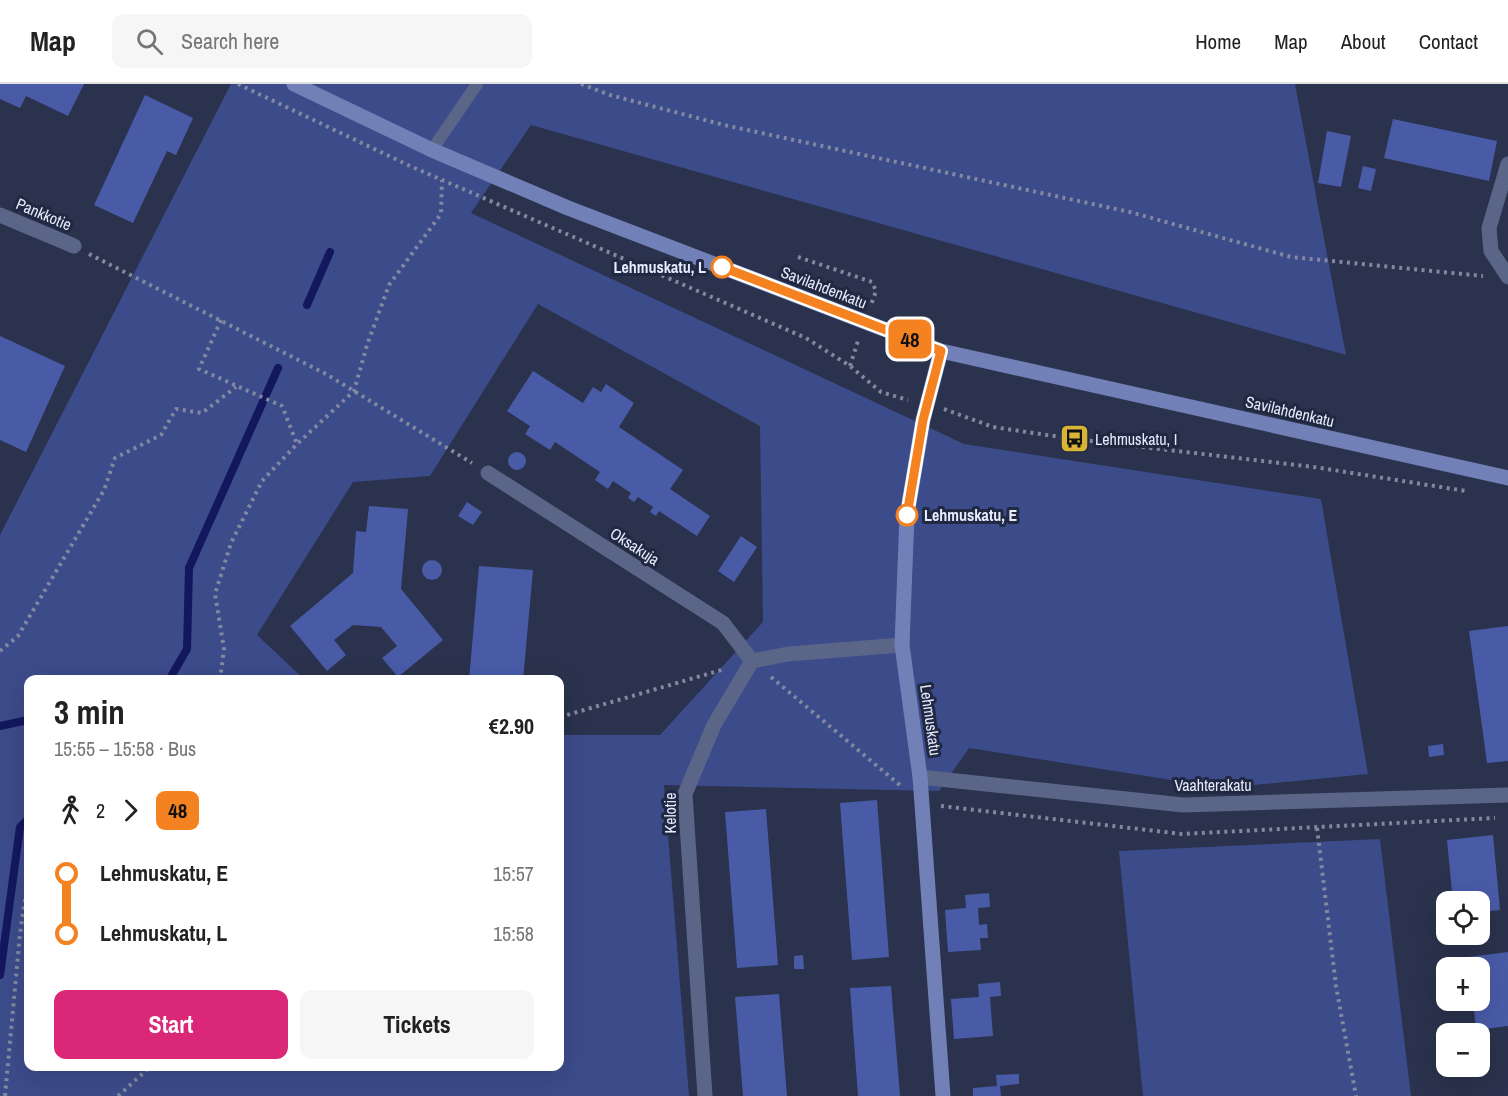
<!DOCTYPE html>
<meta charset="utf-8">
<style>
body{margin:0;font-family:"Archivo Narrow",sans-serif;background:#f6f6f6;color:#222;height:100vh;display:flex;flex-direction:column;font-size:22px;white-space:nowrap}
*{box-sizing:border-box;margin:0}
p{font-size:20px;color:#767676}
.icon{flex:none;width:33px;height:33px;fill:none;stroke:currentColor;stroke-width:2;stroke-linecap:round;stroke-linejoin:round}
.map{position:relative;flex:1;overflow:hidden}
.side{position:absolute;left:24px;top:591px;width:540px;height:396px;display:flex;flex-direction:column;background:#fff;border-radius:12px;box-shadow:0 6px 24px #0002}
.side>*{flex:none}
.badge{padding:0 12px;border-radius:9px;font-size:21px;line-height:39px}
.tools{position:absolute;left:1436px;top:807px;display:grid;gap:12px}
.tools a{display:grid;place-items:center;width:54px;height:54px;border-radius:12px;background:#fff;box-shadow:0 6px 24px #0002;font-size:30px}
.map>.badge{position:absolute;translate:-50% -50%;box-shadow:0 0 0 3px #fff}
.legs{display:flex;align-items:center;gap:9px;height:66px;padding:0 30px;font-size:20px}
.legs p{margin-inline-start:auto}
.overview{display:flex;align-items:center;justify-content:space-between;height:102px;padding:0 30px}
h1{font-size:33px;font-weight:800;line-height:45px}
.action{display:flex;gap:12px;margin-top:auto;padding:12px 30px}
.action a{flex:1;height:69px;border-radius:12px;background:#db2777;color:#fff;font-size:24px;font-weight:800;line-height:69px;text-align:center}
.action a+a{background:#f6f6f6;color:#222}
ul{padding:0 30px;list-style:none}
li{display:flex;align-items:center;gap:21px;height:60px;font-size:22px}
li i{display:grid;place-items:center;width:9px;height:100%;margin:0 8px;background:currentColor}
li i::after{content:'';width:15px;height:15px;margin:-8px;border:4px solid;border-radius:50%;background:#fff}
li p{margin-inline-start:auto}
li:first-child i{background:linear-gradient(#0000 50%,currentColor 0)}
li:last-child i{background:linear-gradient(currentColor 50%,#0000 0)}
header{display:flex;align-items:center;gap:36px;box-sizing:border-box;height:84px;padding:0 30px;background:#fff;border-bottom:2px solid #e0e0e0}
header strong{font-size:28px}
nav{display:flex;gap:33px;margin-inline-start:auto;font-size:21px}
.search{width:420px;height:54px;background:#f6f6f6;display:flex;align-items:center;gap:15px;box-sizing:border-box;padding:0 21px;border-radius:12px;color:#767676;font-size:22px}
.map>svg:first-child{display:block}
.green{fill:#3c4b8a;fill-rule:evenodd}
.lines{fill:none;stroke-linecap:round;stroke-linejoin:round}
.stream{stroke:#13175e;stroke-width:8}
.building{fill:#495ba7}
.path{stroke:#82889f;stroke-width:4;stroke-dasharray:3 4.5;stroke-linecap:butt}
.lane{stroke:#5b6587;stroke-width:12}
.street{stroke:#5b6587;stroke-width:15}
.secondary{stroke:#7180b6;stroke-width:15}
.line-1-casing{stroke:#fff;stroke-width:14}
.line-1{stroke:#f58220;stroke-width:9}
.stop-1-dot{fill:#fff;stroke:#f58220;stroke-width:3}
.labels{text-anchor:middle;stroke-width:6;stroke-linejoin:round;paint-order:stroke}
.street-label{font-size:16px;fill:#e5eafc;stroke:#212842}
.stop-label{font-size:16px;font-weight:bold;fill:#e5eafc;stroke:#212842;text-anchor:end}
.poi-label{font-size:16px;fill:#e5eafc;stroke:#212842;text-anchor:start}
</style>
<header>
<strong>Map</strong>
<div class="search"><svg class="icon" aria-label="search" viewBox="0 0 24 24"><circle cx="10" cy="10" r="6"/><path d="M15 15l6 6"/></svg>Search here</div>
<nav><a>Home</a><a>Map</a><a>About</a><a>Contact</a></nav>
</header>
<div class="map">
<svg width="1508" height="1012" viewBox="0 0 1508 1012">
<rect width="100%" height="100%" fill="#2a324d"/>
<!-- green -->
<path class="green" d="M231,0H1295L1346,271L531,41L471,129L964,360L1321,415L1368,690L1222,704L969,664L939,707L664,701L689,1012H0V451ZM538,220L760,342L763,538L660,651H560V982H28V596H305L257,551L353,398L430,392Z
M1380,755L1411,1012H1143L1119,767Z"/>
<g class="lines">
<!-- stream -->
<path class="stream" d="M307,221L330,168
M169,596L187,565L189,484L278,284
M0,642L28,636
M0,891L20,743L28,735"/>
</g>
<!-- building -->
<path class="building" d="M0,0H84L68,32L26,12L20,24L0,15Z
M145,11L193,34L176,71L167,67L133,139L94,121Z
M1393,35L1497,57L1489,97L1384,74Z
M1327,47L1351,52L1341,103L1318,99Z
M1363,82L1376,85L1371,107L1358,104Z
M0,252L65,282L26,368L0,356Z
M533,287L583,319L593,303L601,308L606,300L634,319L619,343L683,386L670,405L710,432L697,452L659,427L656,432L650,428L653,423L638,413L634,418L628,414L631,409L613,397L608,405L595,396L600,388L555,358L550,366L525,350L530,342L507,327Z
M508 377a9 9 0 1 1 18 0a9 9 0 1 1-18 0Z
M467,418L482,428L473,441L458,432Z
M369,422L408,425L401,505L443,556L398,593L382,574L397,562L381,543L353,541L334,556L346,571L327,587L290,542L353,489L356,447L366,448Z
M741,452L757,463L734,498L718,487Z
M422 486a10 10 0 1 1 20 0a10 10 0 1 1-20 0Z
M479,482L533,486L523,596H469Z
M1508,542V677L1487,679L1469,547Z
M1443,660L1444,671L1429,673L1428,662Z
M877,716L889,873L852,876L840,719Z
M766,725L778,881L737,884L725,728Z
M1493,751L1500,826L1479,828V818H1453L1447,756Z
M989,809L990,823L978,824L979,841L987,840L988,854H980L981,866L948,868L945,826L966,824L965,811Z
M1508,868V942L1476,946L1473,916H1479V884H1469L1468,873Z
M803,871L804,885H794V872Z
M1000,898L1001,912L990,913L993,952L954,955L951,915L979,913L978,900Z
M891,902L900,1012H858L850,904Z
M779,910L787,1012H743L735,913Z
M1019,990V1000L1000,1002L1001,1012H973V1004L997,1002L996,991Z"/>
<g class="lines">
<!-- path -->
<path class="path" d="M238,0L410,82L806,254L850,282L881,308L908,316
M581,0L610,11L724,41L1130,128L1291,173L1483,192
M89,170L326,290L472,379
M798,173L872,198L876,207L871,221
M221,236L199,285L282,322L297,360
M850,282L858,257
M944,325L993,343L1074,355L1314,383L1466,407
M0,567L18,552L104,406L115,374L161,351L176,325L202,329L236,303
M771,593L901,702
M220,596L224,565L215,510L231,459L262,397L297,360L354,307L367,261L389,201L441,130L442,96
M560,633L725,585
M941,722L1182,750L1495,734
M1317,744L1336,902L1356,1012
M5,1012L20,850L28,794
M118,1012L151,982"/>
<!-- lane -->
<path class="lane" d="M432,66L477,0"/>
<!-- street -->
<path class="street" d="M1508,80L1489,144L1491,167L1508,193
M0,131L74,162
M488,389L723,539L752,577
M920,693L1183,721L1508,711
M705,1012L685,710L714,641L752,577L788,570L902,561"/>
<!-- secondary -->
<path class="secondary" d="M294,0L432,66L568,124L941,267L1508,394
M941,267L923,336L907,431L902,561L920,693L943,1012"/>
</g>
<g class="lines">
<defs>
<path id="line-1" d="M722,183L941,267L923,336L907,431"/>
</defs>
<!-- line-1 casing -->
<use href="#line-1" class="line-1-casing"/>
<!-- line-1 -->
<use href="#line-1" class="line-1"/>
</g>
<!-- icons -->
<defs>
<symbol id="bus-square" viewBox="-11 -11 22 22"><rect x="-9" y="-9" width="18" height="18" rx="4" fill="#d9b334" stroke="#212842"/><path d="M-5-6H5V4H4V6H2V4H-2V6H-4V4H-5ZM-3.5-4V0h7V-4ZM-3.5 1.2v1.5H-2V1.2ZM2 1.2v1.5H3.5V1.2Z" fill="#111"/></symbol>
</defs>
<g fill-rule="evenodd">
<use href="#bus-square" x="1058" y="338" width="33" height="33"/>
</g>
<!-- markers -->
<g class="stop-1-dot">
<circle cx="722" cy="183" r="10"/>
<circle cx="907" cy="431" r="10"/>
</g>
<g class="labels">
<!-- street labels -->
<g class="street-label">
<text transform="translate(44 130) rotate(23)" y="6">Pankkotie</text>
<text transform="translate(824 203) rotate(21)" y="6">Savilahdenkatu</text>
<text transform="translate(1290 327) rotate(13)" y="6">Savilahdenkatu</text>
<text transform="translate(635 462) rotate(33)" y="6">Oksakuja</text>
<text transform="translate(931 636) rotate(82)" y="6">Lehmuskatu</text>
<text x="1213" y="707">Vaahterakatu</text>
<text transform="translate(670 729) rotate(-90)" y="6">Kelotie</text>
</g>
<!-- stop labels -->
<g class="stop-label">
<text x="706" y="189">Lehmuskatu, L</text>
<text x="924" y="437" text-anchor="start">Lehmuskatu, E</text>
</g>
<!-- poi labels -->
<g class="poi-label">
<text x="1095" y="361">Lehmuskatu, I</text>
</g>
</g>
</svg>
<div class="tools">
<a><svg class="icon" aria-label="locate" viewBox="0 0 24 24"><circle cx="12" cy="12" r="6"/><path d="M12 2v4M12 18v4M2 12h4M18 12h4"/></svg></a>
<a>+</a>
<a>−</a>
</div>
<b class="badge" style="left:910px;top:255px;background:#f58220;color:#111">48</b>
<section class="side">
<div class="overview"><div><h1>3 min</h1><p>15:55 – 15:58 · Bus</p></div><b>€2.90</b></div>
<div class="legs"><svg class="icon" aria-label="walk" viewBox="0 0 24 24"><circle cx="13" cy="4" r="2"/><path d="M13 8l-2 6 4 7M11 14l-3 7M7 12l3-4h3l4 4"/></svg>2<svg class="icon" aria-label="forward" viewBox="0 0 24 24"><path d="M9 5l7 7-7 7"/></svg><b class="badge" style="background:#f58220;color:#111">48</b></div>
<ul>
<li><i style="color:#f58220"></i><b>Lehmuskatu, E</b><p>15:57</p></li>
<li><i style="color:#f58220"></i><b>Lehmuskatu, L</b><p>15:58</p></li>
</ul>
<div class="action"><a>Start</a><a>Tickets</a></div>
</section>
</div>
